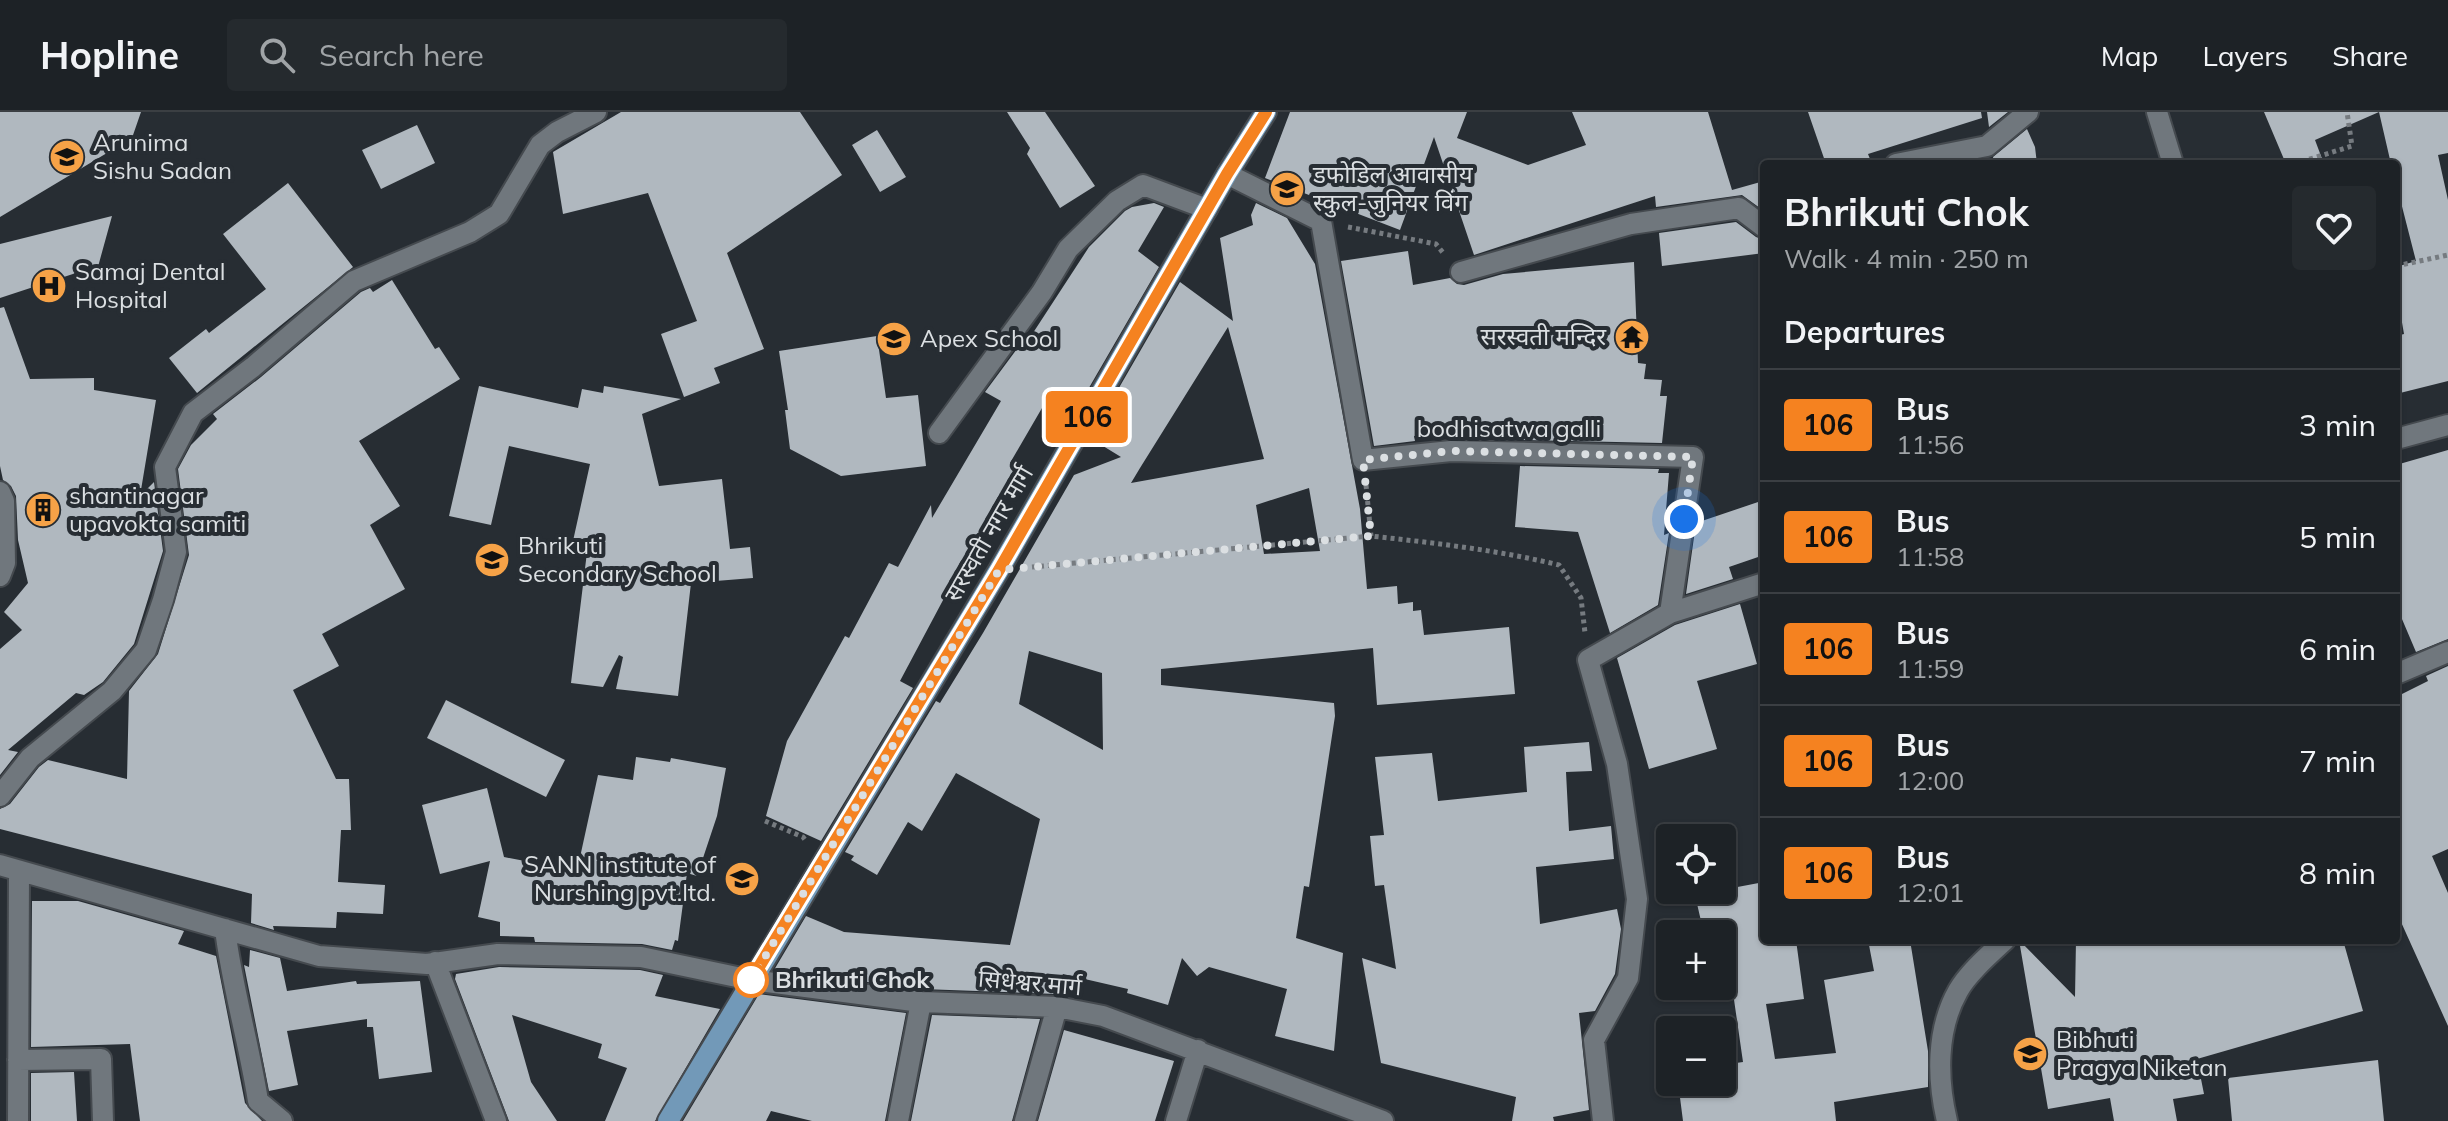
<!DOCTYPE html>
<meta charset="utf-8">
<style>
body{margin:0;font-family:Mulish,"Noto Sans Devanagari",sans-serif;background:#252a2e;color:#f1f3f6;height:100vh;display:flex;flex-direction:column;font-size:30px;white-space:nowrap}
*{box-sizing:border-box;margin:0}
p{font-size:26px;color:#a0a4a7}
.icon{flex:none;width:44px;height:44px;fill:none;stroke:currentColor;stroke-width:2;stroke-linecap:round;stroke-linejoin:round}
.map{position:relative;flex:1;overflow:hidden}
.sheet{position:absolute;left:1760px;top:48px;width:640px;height:784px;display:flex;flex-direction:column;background:#1d2226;border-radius:8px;box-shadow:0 2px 6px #0004,0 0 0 2px #3b3f43}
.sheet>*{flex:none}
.badge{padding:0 16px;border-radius:6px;font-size:28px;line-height:52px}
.buttons{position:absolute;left:1656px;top:712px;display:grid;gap:16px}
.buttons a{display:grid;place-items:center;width:80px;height:80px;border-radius:8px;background:#1d2226;box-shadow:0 2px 6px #0004,0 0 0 2px #3b3f43;font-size:40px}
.you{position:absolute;width:40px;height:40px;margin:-20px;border:6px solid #fff;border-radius:50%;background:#1a73e8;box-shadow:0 0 0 12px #1a73e833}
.map>.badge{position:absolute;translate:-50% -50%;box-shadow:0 0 0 4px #fff}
h2{padding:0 24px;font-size:30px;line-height:72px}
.round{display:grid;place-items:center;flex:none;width:84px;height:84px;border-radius:8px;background:#252a2e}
.summary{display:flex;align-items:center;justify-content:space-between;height:136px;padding:0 24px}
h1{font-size:38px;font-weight:700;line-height:60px}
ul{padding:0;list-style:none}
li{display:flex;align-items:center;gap:24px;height:112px;padding:0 24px;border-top:2px solid #3b3f43}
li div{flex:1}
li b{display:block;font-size:30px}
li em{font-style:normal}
li .badge{min-width:88px;font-weight:700;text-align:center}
header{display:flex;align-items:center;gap:48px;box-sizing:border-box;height:112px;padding:0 40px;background:#1d2226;border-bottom:2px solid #3b3f43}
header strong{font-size:38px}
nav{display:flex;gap:44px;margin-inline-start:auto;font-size:28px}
.search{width:560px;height:72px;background:#252a2e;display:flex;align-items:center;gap:20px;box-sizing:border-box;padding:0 28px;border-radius:8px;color:#a0a4a7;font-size:30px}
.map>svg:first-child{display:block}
.building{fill:#b0b8bf;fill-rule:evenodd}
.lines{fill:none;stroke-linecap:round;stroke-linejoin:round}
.minor-casing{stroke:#454a4f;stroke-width:24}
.major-casing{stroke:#454a4f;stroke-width:24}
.path{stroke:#767b80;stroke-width:5;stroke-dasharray:4 4;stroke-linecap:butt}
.minor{stroke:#70777d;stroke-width:20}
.major{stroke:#7299b8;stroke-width:20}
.line-casing{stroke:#fff;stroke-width:18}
.line{stroke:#f58220;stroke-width:12}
.walk{stroke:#dbdfe2;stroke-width:8;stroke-dasharray:0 14.4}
.stop-dot{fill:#fff;stroke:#f58220;stroke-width:4}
.labels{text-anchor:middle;stroke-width:8;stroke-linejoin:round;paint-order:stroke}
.poi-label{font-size:24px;fill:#dbdfe2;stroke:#272d33;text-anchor:start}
.street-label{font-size:24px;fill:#dbdfe2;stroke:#272d33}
.stop-label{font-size:24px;font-weight:bold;fill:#dbdfe2;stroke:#272d33;text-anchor:start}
</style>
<header>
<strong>Hopline</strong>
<div class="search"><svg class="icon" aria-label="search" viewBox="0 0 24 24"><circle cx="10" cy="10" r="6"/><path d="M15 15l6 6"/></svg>Search here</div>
<nav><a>Map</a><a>Layers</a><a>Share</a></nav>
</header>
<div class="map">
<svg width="2448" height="1009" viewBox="0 0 2448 1009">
<rect width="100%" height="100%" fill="#272d33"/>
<!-- building -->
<path class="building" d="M0,0H141L132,26L0,105Z
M621,0H800L842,63L727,141L764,237L714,256L720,271L684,285L661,222L697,209L648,81L563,102L553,40Z
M1007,0H1045L1095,74L1060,96L1027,42L1030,36Z
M1290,0H1467L1457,26L1528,53L1586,33L1572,0H1708L1732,78L1764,69V99L1742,83L1656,95L1655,84L1474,143L1434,25L1400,118L1265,66Z
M1808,0H1981L1982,6L1868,42L1872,52H1826Z
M1987,0H2008L1989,15Z
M2264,0H2448V41L2438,43L2448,88V269L2396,282V224L2404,222L2396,176V155L2416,149L2396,71V52H2391L2379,0L2315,28L2324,52H2286Z
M417,13L435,51L381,77L362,38Z
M2027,17L2035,35L2037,52H1994L1993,45Z
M877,18L906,65L880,80L852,33Z
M288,71L353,155L197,281L169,246L206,217L209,221L266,177L223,122Z
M1154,91L1164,95L1138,139L1159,155L1068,312L1042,296L1010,351L1018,355L1005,382L1000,381L900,569L913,576L821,729L766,704L787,629L845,524L849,526L889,451L898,455L931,393L932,406L1001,289L985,280L1028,222L1031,224L1089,135L1125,99L1132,95Z
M1256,91L1287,106L1315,152L1360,397L1367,477L1397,474L1398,492L1413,490V499L1421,498L1424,523L1509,515L1515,582L1377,593L1373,536L1161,557V573L1334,591L1335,604L1309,775L1304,774L1296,826L1343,841L1334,939L1275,924L1287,877L1209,855L1197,864L1182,846L1168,893L1127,881L1128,877L1063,862L1057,882L922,877L774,858L806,804L844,820L1010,833L1040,707L956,661L922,719L908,710L877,763L851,748L854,744L845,740L936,589L940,591L983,521L1074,363L1121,345L1090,326L1180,170L1233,209L1220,126L1253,113L1251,103ZM1228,215L1264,347L1131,371L1140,356ZM1309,376L1320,439L1264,442L1256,393ZM1029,539L1102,561L1103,638L1019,592Z
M112,104L96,162L82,159L0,186V132Z
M1736,110L1756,125L1764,128V141L1662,154L1659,121Z
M1408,139L1413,173L1450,166L1457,172L1464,173L1503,162L1634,150L1638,251L1646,252L1644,267L1662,268L1660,284H1667L1662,331L1523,328V322L1414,324L1415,329L1374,334L1341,149Z
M392,168L435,237L439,235L460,267L359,329L400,394L370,413L405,477L322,522L339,554L293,578L336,667H349L351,718H341L338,770L385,773L383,802L337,800L336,816L273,814L274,818L251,811L252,782L0,717V697L10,692L39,655L48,648L127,667L129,579L158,542L189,443L178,357L191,333L217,307L213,302L261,265L361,180L370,176L373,180Z
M4,195L30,267L94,266V278L156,288L140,384L154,370L163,439L134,532L103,570L84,583L76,581L8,638L18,640L0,663V537L22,518L4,500L28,471L18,428L16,384L11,374L3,368L0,354V196Z
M877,224L886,286L918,283L926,354L841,364L790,337L785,298H788L779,239Z
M479,274L578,296L582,277L603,281L604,274L681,287L642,302L659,374L722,367L730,437L750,435L753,466L691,471L678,584L616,577L623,545L619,543L603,575L571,571L588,432L573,429L590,352L509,334L491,413L449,404Z
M2448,338V527L2416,540L2396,493V353Z
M1520,354L1659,357L1658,361H1669L1664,423L1669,421L1658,493L1610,521L1578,420L1515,415Z
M1764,388V443L1729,455L1733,467L1686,482L1696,411Z
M1740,492L1757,552L1697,569L1717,637L1649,657L1617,546L1675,513Z
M2448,554V737L2432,744L2448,781V914L2396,799V585L2428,569L2426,564Z
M446,588L565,648L546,685L427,626Z
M1589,630L1592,659L1566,660L1569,719L1611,714L1614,747L1536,755L1540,812L1617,797L1621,817L1615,862L1595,899L1579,901L1589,998L1553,1005L1554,1009H1512L1516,985L1381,951L1362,846L1396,857L1384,773L1375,774L1370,724L1384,723L1375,645L1432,641L1438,689L1527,680L1524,635Z
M636,645L670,650L671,646L726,656L717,704L697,764L687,761L678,829L675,828L672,838L642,832L535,830L534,825L500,824V810L478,805L490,749L440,762L422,693L487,676L504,745L577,759L598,663L633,668Z
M1764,770V828H1796L1804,887L1766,892L1775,947L1836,941L1824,868L1874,859L1868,828H1910L1928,939V975L1834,990L1836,1009H1683L1678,970H1722V953L1743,950L1729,853L1722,855V822H1704L1695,783Z
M32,789H78L184,819L178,832L216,844L245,991L262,1009H140L130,932L31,935Z
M2019,828L2075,885L2076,828H2343L2363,899L2197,947L2204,982L2173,987L2177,1009H2114L2110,986L2048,997Z
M250,838L280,846L287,879L356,869L357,872L420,869L432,960L379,967L373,915H367V907L287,919L298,973L269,979L244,853L249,855Z
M499,855L640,858L663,863L655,884L720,897L655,1009H605L627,956L598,946L602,932L512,903L531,970L557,1009H509L455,867L456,862Z
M759,882L906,901L885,1009H812L771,999L766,1009H683Z
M932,903L1040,907L1012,1009H911Z
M1064,918L1174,949L1155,1009H1038Z
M2378,948L2384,1009H2232L2228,966Z
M74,960L77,1009H31V961Z"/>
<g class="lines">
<defs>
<path id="minor" d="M2157,0L2173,52
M1896,52L1987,34L2028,0
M1227,62L1321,109L1363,348L1451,339L1693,345L1670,501
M1461,160L1631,112L1739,96L1764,115
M939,321L1042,180L1068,137L1117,89L1143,73L1207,97
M2396,327L2448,313
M0,380L4,389L5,451L0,464
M2396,562L2448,540
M0,684L30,646L112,579L146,538L163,488L176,440L165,355L193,301L253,255L354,169L470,120L499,102L540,33L557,20L596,0
M0,753L319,844L427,852L498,842L641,845L751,868L921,890L1057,895L1103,904L1383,1009
M225,817C232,875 249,931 258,989L282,1009
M435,850L496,1009
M18,948L101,947L103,1009
M18,1009L19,759
M898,1009L921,890
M1025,1009L1057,895
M1176,1009L1198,938
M1603,1009L1594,928L1628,866L1637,787L1617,652L1588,548L1670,501L1764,471
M1947,1009C1937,967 1936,918 1958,879C1968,861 1990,842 2005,828"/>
<path id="major" d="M668,1009L999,458L1227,62L1266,0"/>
</defs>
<!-- minor casing -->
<use href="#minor" class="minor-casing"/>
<!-- major casing -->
<use href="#major" class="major-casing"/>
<!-- path -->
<path class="path" d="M2294,52L2352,34L2347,0
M1348,115L1436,132L1444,142
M2396,154L2448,143
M1366,373L1371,424
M1032,455L1371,424C1435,431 1497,438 1559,453L1581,486L1585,521
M765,709L803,725L806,729"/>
<!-- minor -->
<use href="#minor" class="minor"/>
<!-- major -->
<use href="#major" class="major"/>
</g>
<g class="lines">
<defs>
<path id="line" d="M751,868L999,458L1227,62L1266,0"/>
</defs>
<!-- line casing -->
<use href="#line" class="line-casing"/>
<!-- line -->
<use href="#line" class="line"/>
<!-- walk -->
<path class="walk" d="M751,868L999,458L1371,424L1363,348L1451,339L1693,345L1684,407"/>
</g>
<!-- icons -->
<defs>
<symbol id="school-disc" viewBox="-11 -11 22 22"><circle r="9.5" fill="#f6a247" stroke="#272d33"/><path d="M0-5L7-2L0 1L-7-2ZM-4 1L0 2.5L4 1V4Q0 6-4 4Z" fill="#111"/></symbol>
<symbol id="hospital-disc" viewBox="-11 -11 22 22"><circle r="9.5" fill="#f6a247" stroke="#272d33"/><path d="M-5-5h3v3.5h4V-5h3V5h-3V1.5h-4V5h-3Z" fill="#111"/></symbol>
<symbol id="temple-disc" viewBox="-11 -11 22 22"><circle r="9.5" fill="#f6a247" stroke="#272d33"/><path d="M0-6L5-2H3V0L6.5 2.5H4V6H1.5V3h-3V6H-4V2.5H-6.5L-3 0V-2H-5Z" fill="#111"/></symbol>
<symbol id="building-disc" viewBox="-11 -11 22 22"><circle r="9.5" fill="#f6a247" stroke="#272d33"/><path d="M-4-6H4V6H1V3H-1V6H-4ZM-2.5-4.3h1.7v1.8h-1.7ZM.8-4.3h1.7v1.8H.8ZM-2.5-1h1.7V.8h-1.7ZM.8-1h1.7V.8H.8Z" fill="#111"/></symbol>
<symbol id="university-disc" viewBox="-11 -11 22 22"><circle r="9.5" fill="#f6a247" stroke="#272d33"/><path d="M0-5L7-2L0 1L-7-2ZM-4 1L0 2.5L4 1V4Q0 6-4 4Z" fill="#111"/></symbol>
</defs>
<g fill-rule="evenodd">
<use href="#school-disc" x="47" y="25" width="40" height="40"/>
<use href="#school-disc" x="1267" y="57" width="40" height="40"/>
<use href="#hospital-disc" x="29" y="154" width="40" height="40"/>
<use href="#temple-disc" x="1612" y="205" width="40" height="40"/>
<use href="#school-disc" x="874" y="207" width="40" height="40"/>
<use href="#building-disc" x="23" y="378" width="40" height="40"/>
<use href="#school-disc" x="472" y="428" width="40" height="40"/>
<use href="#university-disc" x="722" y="747" width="40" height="40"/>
<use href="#school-disc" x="2010" y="922" width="40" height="40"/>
</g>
<!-- markers -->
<circle class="stop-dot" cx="751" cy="868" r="16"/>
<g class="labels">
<!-- poi labels -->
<g class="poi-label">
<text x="93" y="39">Arunima<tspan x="93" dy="28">Sishu Sadan</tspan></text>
<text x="1313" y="71">डफोडिल आवासीय<tspan x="1313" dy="28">स्कुल-जुनियर विंग</tspan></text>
<text x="75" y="168">Samaj Dental<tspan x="75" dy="28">Hospital</tspan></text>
<text x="1606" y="233" text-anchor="end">सरस्वती मन्दिर</text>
<text x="920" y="235">Apex School</text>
<text x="69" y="392">shantinagar<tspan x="69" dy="28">upavokta samiti</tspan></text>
<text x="518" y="442">Bhrikuti<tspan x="518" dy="28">Secondary School</tspan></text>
<text x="716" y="761" text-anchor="end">SANN institute of<tspan x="716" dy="28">Nurshing pvt.ltd.</tspan></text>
<text x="2056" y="936">Bibhuti<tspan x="2056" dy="28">Pragya Niketan</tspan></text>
</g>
<!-- street labels -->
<g class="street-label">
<text x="1509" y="325">bodhisatwa galli</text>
<text transform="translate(989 422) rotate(-60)" y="8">सरस्वती नगर मार्ग</text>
<text transform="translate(1030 871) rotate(5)" y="8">सिधेश्वर मार्ग</text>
</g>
<!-- stop labels -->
<g class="stop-label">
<text x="775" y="876">Bhrikuti Chok</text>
</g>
</g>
</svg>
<div class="buttons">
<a><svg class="icon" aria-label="locate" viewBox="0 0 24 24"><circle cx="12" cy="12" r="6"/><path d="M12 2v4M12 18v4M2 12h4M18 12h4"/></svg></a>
<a>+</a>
<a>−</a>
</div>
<div class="you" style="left:1684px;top:407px"></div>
<b class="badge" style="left:1087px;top:305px;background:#f58220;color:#111">106</b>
<section class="sheet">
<div class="summary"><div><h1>Bhrikuti Chok</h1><p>Walk · 4 min · 250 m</p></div><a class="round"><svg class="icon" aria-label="heart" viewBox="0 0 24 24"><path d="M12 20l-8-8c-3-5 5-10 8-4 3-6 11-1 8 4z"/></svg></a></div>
<h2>Departures</h2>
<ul>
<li><span class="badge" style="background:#f58220;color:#111">106</span><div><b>Bus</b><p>11:56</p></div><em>3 min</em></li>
<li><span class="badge" style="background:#f58220;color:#111">106</span><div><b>Bus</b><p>11:58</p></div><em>5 min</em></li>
<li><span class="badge" style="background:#f58220;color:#111">106</span><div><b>Bus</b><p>11:59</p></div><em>6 min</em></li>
<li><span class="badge" style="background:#f58220;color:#111">106</span><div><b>Bus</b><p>12:00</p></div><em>7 min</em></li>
<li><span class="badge" style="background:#f58220;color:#111">106</span><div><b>Bus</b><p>12:01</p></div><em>8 min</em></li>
</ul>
</section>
</div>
